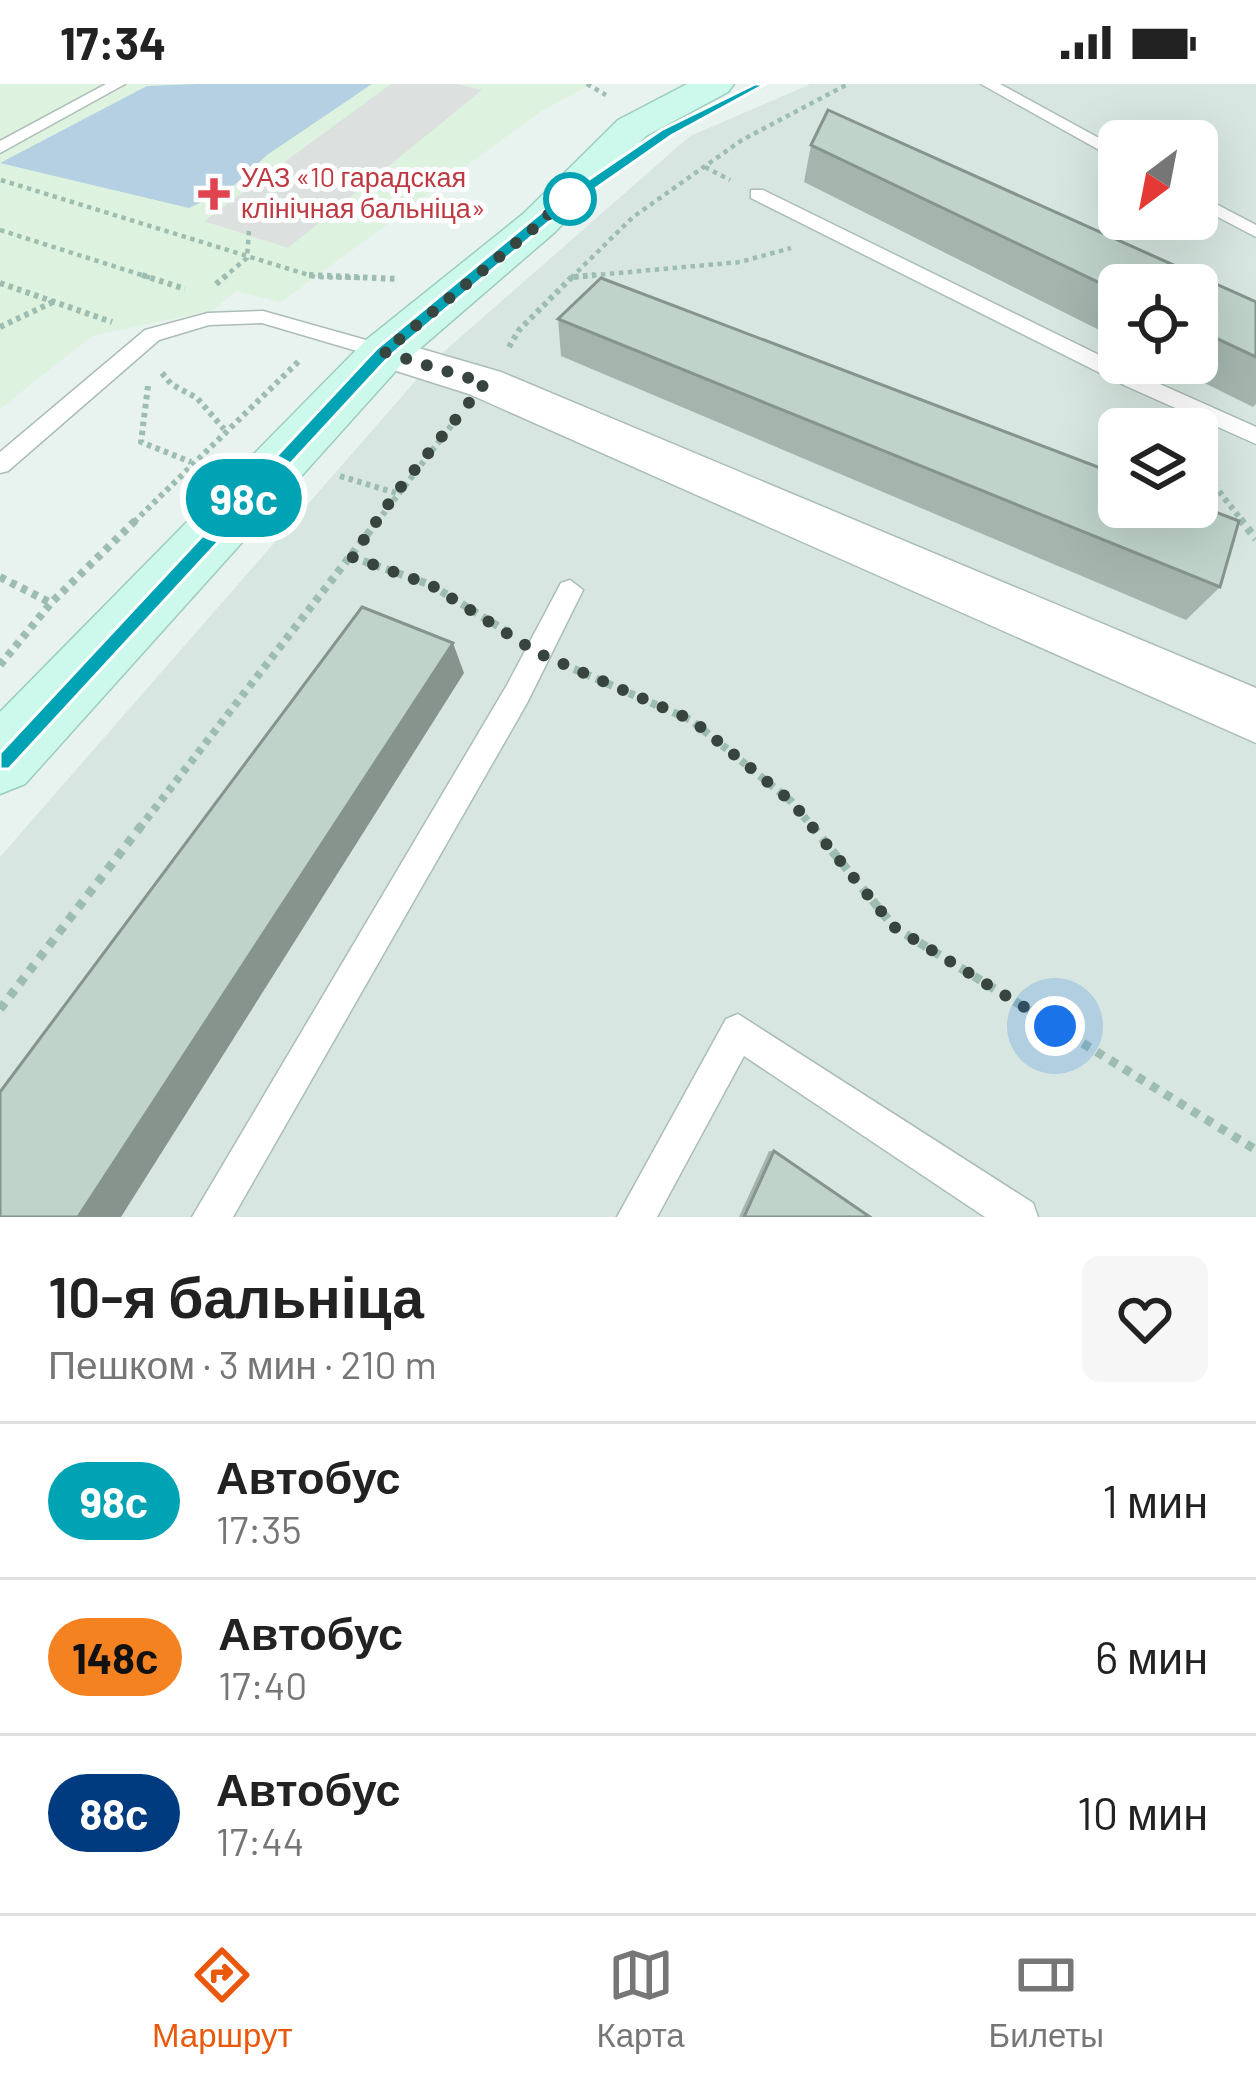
<!DOCTYPE html>
<html lang="ru">
<meta charset="utf-8">
<style>
body{margin:0;font-family:Barlow,sans-serif;background:#f6f6f6;color:#222;height:100vh;display:flex;flex-direction:column;font-size:45px;white-space:nowrap}
*{box-sizing:border-box;margin:0}
p{font-size:39px;color:#767676}
.icon{flex:none;width:66px;height:66px;fill:none;stroke:currentColor;stroke-width:2;stroke-linecap:round;stroke-linejoin:round}
.map{position:relative;height:1133px;overflow:hidden}
.details{display:flex;flex-direction:column;background:#fff;flex:1}
.details>*{flex:none}
.badge{padding:0 24px;border-radius:39px;font-size:42px;line-height:78px}
.needle{width:78px;rotate:212deg}
.tools{position:absolute;left:1098px;top:36px;display:grid;gap:24px}
.tools a{display:grid;place-items:center;width:120px;height:120px;border-radius:18px;background:#fff;box-shadow:0 12px 48px #0002;font-size:60px}
.you{position:absolute;width:60px;height:60px;margin:-30px;border:9px solid #fff;border-radius:50%;background:#1a73e8;box-shadow:0 0 0 18px #1a73e833}
.map>.badge{position:absolute;translate:-50% -50%;box-shadow:0 0 0 6px #fff}
.round{display:grid;place-items:center;flex:none;width:126px;height:126px;border-radius:18px;background:#f6f6f6}
.headline{display:flex;align-items:center;justify-content:space-between;height:204px;padding:0 48px}
h1{font-size:57px;font-weight:600;line-height:90px}
ul{padding:0;list-style:none}
li{display:flex;align-items:center;gap:36px;height:156px;padding:0 48px;border-top:3px solid #e0e0e0}
li div{flex:1}
li b{display:block;font-size:45px}
li em{font-style:normal}
li .badge{min-width:132px;font-weight:700;text-align:center}
.status{display:flex;justify-content:space-between;align-items:center;height:84px;padding:0 60px;background:#fff;direction:ltr}
.status svg{height:33px;fill:currentColor}
.tab-bar{display:flex;justify-content:space-around;align-items:center;height:168px;border-top:3px solid #e0e0e0;background:#fff;font-size:33px;color:#767676}
.tab-bar a{display:grid;justify-items:center;gap:6px}
.tab-bar .active{color:#ea580c}
.map>svg:first-child{display:block}
.residential{fill:#d7e6e0;fill-rule:evenodd}
.medical{fill:#ddf2df}
.green{fill:#b5d0e2}
.parking{fill:#dce1df}
.lines{fill:none;stroke-linecap:round;stroke-linejoin:round}
.service-casing{stroke:#acbdb6;stroke-width:3}
.minor-casing{stroke:#acbdb6;stroke-width:3}
.secondary-casing{stroke:#9ccdbf;stroke-width:3}
.path-far3{stroke:#9ebdb1;stroke-width:4.5;stroke-dasharray:4.5 4.5;stroke-linecap:butt}
.path-far2{stroke:#9ebdb1;stroke-width:6;stroke-dasharray:4.5 4.5;stroke-linecap:butt}
.path-far1{stroke:#9ebdb1;stroke-width:8;stroke-dasharray:6 6;stroke-linecap:butt}
.path{stroke:#9ebdb1;stroke-width:9;stroke-dasharray:8 8;stroke-linecap:butt}
.service{fill:#fff;fill-rule:evenodd}
.minor{fill:#fff;fill-rule:evenodd}
.secondary{fill:#ccf9ec;fill-rule:evenodd}
.wall{fill:#a4b5ae}
.shaded-wall{fill:#86948d}
.building{fill:#bfd3ca;stroke:#86948d;stroke-width:3}
.line{fill:#00a3b4;stroke:#fff;stroke-width:3}
.walk{stroke:#38453f;stroke-width:12;stroke-dasharray:0 21.6}
.health-dot{fill:#e0444e;stroke:#fff;stroke-width:4.5}
.stop-dot{fill:#fff;stroke:#00a3b4;stroke-width:6}
.labels{text-anchor:middle;stroke-width:10;stroke-linejoin:round;paint-order:stroke}
.far-health-label{font-size:27px;fill:#be3a42;stroke:#fff;text-anchor:start}
</style>
<div class="status"><b>17:34</b><svg viewBox="0 0 49 12"><path d="M0 12V9h3v3zM5 12V6h3v6zM10 12V3h3v9zM15 12V0h3v12zM26 1h20v11H26zM47 4h2v5h-2z"/></svg></div>
<div class="map">
<svg width="1256" height="1133" viewBox="0 0 1256 1133">
<rect width="100%" height="100%" fill="#e8f2ef"/>
<!-- residential -->
<path class="residential" d="M811,0H1256V1133H0V773L432,278L690,52ZM1119,57H1197V135H1119ZM1119,201H1197V279H1119ZM1119,345H1197V423H1119Z"/>
<!-- medical -->
<path class="medical" d="M0,0H592L541,27L281,218L236,207L213,226L92,252L0,325Z"/>
<!-- green -->
<path class="green" d="M197,0H372L267,71L231,104L189,124L0,79L147,2Z"/>
<!-- parking -->
<path class="parking" d="M391,0H457L482,6L288,164L204,137Z"/>
<g class="lines">
<defs>
<path id="service" d="M106,0H125L0,69V57Z
M981,0H1000L1119,65V77Z
M751,106H763L1142,292L1256,343V360L1126,302L751,114Z
M1197,110L1256,141V153L1197,122Z
M263,227L391,263L394,268L384,275L262,239L209,241L159,256L8,387L0,389V368L145,246L208,229Z
M570,496L583,506L527,619L233,1133H192L507,601L561,499Z
M738,930L1033,1119L1038,1133H985L744,972L657,1133H617L726,935Z"/>
<path id="minor" d="M384,254L501,288L1256,604V659L469,310L368,278L362,268L368,258Z"/>
<path id="secondary" d="M687,0H734L728,8L646,52L555,148L402,280L25,700L0,710V628L366,256L523,130L618,36Z"/>
</defs>
<!-- service casing -->
<use href="#service" class="service-casing"/>
<!-- minor casing -->
<use href="#minor" class="minor-casing"/>
<!-- secondary casing -->
<use href="#secondary" class="secondary-casing"/>
<!-- path-far3 -->
<path class="path-far3" d="M587,0L606,11
M705,83L730,96
M1,96L315,193L362,194
M0,146L151,194
M574,193L740,178L791,164
M223,194L247,174L249,147
M571,194L633,133L742,56L848,0"/>
<!-- path-far2 -->
<path class="path-far2" d="M142,191L185,205
M309,191L398,195
M574,193L595,191
M0,199L112,238
M216,200L227,191
M0,243L53,218
M509,263L519,246L574,191
M162,289L171,300L197,314L224,345
M148,302L141,358L191,378
M1197,379L1243,438
M340,392L396,409
M134,438L300,276
M377,438L458,333"/>
<!-- path-far1 -->
<path class="path-far1" d="M1240,435L1256,455
M352,473L431,501L509,549
M0,493L51,519
M0,581L51,519L137,435
M574,585L691,636L792,718L814,745
M139,745L379,435"/>
<!-- path -->
<path class="path" d="M812,742L894,843L1256,1066
M0,925L141,742"/>
<!-- service -->
<use href="#service" class="service"/>
<!-- minor -->
<use href="#minor" class="minor"/>
<!-- secondary -->
<use href="#secondary" class="secondary"/>
</g>
<!-- wall -->
<path class="wall" d="M811,61L1256,218V320L1253,323L1164,279H1197V201H1119V256L804,98Z
M558,235L1220,503L1186,536L561,272Z
M769,1067H774L870,1133H739Z"/>
<!-- shaded-wall -->
<path class="shaded-wall" d="M453,559L464,589L121,1133H78Z"/>
<!-- building -->
<path class="building" d="M828,26L1256,218V273L1197,245V201H1119V208L811,61Z
M601,194L1119,391V423H1197V421L1239,437L1220,503L558,235Z
M362,523L453,559L78,1133H0V1008Z
M774,1067L870,1133H744Z"/>
<!-- line -->
<path class="line" d="M755,0H766L671,52L555,133L390,272L9,685H0V669L377,264L544,126L661,46Z"/>
<g class="lines">
<!-- walk -->
<path class="walk" d="M570,115L572,106L539,140L384,268L485,299L396,409L352,473L431,501L538,569L692,636L792,718L894,843L1055,942"/>
</g>
<!-- markers -->
<path class="health-dot" d="M208 92h12v12h12v12h-12v12h-12v-12h-12v-12h12z"/>
<circle class="stop-dot" cx="570" cy="115" r="24"/>
<g class="labels">
<!-- far-health labels -->
<g class="far-health-label">
<text x="241" y="103">УАЗ «10 гарадская<tspan x="241" dy="31">клінічная бальніца»</tspan></text>
</g>
</g>
</svg>
<div class="tools">
<a><svg class="needle" viewBox="-14 -14 28 28"><path d="M0-13l5 13h-10z" fill="#e53935"/><path d="M0 13l5-13h-10z" fill="#767676"/></svg></a>
<a><svg class="icon" aria-label="locate" viewBox="0 0 24 24"><circle cx="12" cy="12" r="6"/><path d="M12 2v4M12 18v4M2 12h4M18 12h4"/></svg></a>
<a><svg class="icon" aria-label="layers" viewBox="0 0 24 24"><path d="M12 4l9 5-9 5-9-5zM3 14l9 5 9-5"/></svg></a>
</div>
<div class="you" style="left:1055px;top:942px"></div>
<b class="badge" style="left:244px;top:414px;background:#00a3b4;color:#fff">98с</b>
</div>
<section class="details">
<div class="headline"><div><h1>10-я бальніца</h1><p>Пешком · 3 мин · 210 m</p></div><a class="round"><svg class="icon" aria-label="heart" viewBox="0 0 24 24"><path d="M12 20l-8-8c-3-5 5-10 8-4 3-6 11-1 8 4z"/></svg></a></div>
<ul>
<li><span class="badge" style="background:#00a3b4;color:#fff">98с</span><div><b>Автобус</b><p>17:35</p></div><em>1 мин</em></li>
<li><span class="badge" style="background:#f58220;color:#111">148с</span><div><b>Автобус</b><p>17:40</p></div><em>6 мин</em></li>
<li><span class="badge" style="background:#003b80;color:#fff">88с</span><div><b>Автобус</b><p>17:44</p></div><em>10 мин</em></li>
</ul>
</section>
<nav class="tab-bar">
<a class="active"><svg class="icon" aria-label="directions" viewBox="0 0 24 24"><path d="M12 3l9 9-9 9-9-9zM9 14v-3h6M13 9l2 2-2 2"/></svg>Маршрут</a>
<a><svg class="icon" aria-label="map" viewBox="0 0 24 24"><path d="M3 6l6-2 6 2 6-2v14l-6 2-6-2-6 2zM9 4v14M15 6v14"/></svg>Карта</a>
<a><svg class="icon" aria-label="tickets" viewBox="0 0 24 24"><path d="M3 7h18v10H3zM15 7v10"/></svg>Билеты</a>
</nav>
